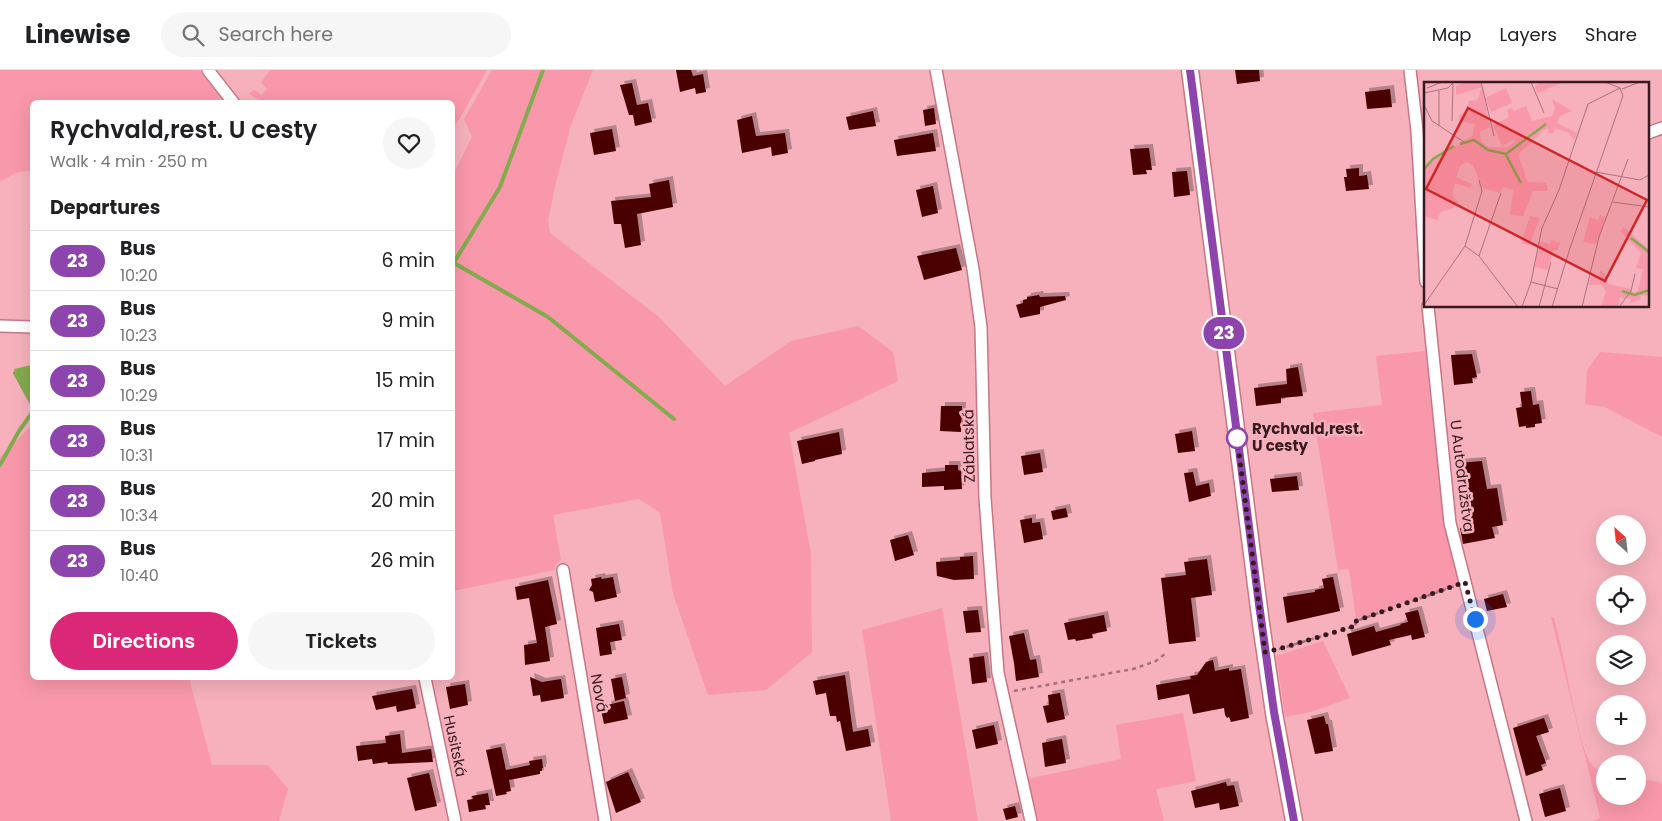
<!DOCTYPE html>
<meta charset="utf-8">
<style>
body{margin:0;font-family:Poppins,sans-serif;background:#f6f6f6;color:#202124;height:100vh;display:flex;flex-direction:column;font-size:19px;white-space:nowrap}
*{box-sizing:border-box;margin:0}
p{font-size:16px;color:#757577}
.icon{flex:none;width:28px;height:28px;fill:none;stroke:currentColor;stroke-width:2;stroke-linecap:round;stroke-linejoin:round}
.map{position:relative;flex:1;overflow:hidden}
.panel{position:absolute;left:30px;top:30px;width:425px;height:580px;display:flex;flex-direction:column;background:#fff;border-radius:8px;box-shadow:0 5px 20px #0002}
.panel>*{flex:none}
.badge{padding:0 10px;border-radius:16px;font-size:18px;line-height:32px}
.needle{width:32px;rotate:333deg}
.fabs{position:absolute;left:1596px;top:445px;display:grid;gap:10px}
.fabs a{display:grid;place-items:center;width:50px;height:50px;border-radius:50%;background:#fff;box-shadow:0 5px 20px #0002;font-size:25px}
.you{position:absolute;width:25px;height:25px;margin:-12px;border:4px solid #fff;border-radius:50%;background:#1a73e8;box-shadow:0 0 0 8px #1a73e833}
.map>.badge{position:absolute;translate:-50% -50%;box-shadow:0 0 0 2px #fff}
h2{padding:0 20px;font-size:19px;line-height:45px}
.round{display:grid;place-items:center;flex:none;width:52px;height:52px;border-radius:26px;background:#f6f6f6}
.head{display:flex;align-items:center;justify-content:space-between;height:85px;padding:0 20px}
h1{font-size:24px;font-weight:600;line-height:38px}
.button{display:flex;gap:10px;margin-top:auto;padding:10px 20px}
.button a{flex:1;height:58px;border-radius:30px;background:#db2777;color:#fff;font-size:20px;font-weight:600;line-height:58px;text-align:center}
.button a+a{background:#f6f6f6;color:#202124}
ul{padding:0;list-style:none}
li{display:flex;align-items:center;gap:15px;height:60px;padding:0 20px;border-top:1px solid #e0e0e0}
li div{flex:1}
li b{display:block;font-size:19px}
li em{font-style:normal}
li .badge{min-width:55px;font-weight:700;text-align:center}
header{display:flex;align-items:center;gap:30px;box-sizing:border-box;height:70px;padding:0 25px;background:#fff;border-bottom:1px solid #e0e0e0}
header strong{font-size:24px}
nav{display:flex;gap:28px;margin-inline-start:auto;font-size:18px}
.search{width:350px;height:45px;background:#f6f6f6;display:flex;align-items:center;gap:12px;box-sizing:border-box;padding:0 18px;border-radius:28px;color:#757577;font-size:19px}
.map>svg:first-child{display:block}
.green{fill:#f998aa}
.water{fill:#84aa4e}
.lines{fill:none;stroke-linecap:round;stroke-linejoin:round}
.stream{stroke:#84aa4e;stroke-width:4}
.building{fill:#4b0303;filter:url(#shadow)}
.minor-casing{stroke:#c77685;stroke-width:14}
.secondary-casing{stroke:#c77685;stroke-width:19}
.path{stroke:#a57079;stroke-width:2.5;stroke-dasharray:4 4;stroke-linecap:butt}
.minor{stroke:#fff;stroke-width:11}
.secondary{stroke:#fff;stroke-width:16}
.line-casing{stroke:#fff;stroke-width:11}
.line{stroke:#8e44ad;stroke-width:8}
.walk{stroke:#391920;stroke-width:5;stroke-dasharray:0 9}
.stop-dot{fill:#fff;stroke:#8e44ad;stroke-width:2.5}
.labels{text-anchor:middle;stroke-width:5;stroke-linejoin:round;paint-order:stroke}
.stop-label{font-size:15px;font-weight:bold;fill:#391920;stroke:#f6b1bc;text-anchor:start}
.street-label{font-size:15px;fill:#391920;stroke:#f6b1bc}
.inset-river{fill:none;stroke:#84aa4e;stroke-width:2.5}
.inset-road{fill:none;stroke:#aa747e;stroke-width:1}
.view{fill:#ce2728;fill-opacity:0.15;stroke:#ce2728;stroke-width:2.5}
.inset-edge{fill:none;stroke:#391920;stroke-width:2.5}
</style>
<header>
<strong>Linewise</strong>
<div class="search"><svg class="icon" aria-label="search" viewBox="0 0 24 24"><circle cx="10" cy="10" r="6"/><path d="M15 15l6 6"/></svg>Search here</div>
<nav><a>Map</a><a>Layers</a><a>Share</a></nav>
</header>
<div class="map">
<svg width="1662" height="751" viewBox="0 0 1662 751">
<defs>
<filter id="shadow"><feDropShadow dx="4" dy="-4" stdDeviation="0" flood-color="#0004"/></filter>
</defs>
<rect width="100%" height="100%" fill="#f6b1bc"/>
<!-- green -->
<path class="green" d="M0,0H199L225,32H32V100L15,103L0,112Z
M270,0H487L453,60V81L452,32H262L249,24L254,20L261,25L267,19L261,12Z
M492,0H593L571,55L556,112L548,150L550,163L659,247L725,316L791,271L858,256L893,282L898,311L789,363L811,484L812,582L766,620L708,625L673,524L660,443L639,429L553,445L561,490L555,495V500L453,521V105L472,67L464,49Z
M1425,281L1445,459L1459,515L1356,549L1349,499L1338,500L1313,343L1382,335L1376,286Z
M1600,282L1662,287V367L1605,337L1585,334L1587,300Z
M32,355V608H189L212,695H268L288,719L279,751H0V387Z
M942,538L978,751H891L862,560Z
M1551,547L1554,548C1563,581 1568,614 1576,647C1580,662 1582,678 1590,692C1593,698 1598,700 1605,703V726H1638V709L1659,712L1662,714V751H1593L1600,748Z
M1323,571L1350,628L1311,642L1285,647L1276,586Z
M1183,643L1196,711L1156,719L1164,751H1038L1027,709L1121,689L1116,655Z"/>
<!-- water -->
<path class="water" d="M32,295V336L14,299Z"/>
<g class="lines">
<!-- stream -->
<path class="stream" d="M454,193L548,247L674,349
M453,194L500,117L543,0
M21,302L15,303L32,334
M0,395L19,361L32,343"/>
</g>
<!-- building -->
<path class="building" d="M676,0H691L693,6L703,4L706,22L696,24L695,18L680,22Z
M1235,0H1259L1260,11L1237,14Z
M632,13L637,35L648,33L652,52L635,56L633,45H629L620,15Z
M1390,19L1392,37L1367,39L1365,22Z
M934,38L936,54L925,56L923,40Z
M873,41L876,56L849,60L846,47Z
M752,46L756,66L785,63L788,83L772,86L771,77L742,83L737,50Z
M612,59L616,81L594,85L590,63Z
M933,63L936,81L897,86L894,70Z
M1149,78L1152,100H1146L1147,104L1133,105L1130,79Z
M1359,98V106L1367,105L1369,119L1346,121L1344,107H1347L1346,99Z
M1187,101L1190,125L1174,127L1172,102Z
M669,110L673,137L637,144L641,175L625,178L621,154H614L611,131L651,127L649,114Z
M933,116L938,143L922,147L916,120Z
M956,178L962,200L924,210L917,186Z
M1039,225L1040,227L1065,226L1066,230L1040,237V244L1020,248L1016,235L1023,233V230L1027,229V227Z
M1472,284L1477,307L1472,308L1473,313L1454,315L1451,285Z
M1298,297L1303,326L1281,328V333L1256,336L1254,318L1287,314L1286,299Z
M1531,321L1533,335L1539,334L1542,353L1535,354V357L1526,358V356L1519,357L1516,338L1522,337L1520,322Z
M941,336H962L961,362L940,361Z
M1192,361L1195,381L1178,383L1175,364Z
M839,362L842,384L815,390V391L802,394L797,371Z
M1040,383L1043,402L1024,405L1021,386Z
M1482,391L1487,419L1497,418L1503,455L1492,457L1495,468L1463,474L1460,458L1468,456L1464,418L1460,419L1458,393Z
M945,395H958V400L961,401L962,419L944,420V416L922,417V403L945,401Z
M1193,402L1196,416L1209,413L1211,426L1189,432L1184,403Z
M1297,406L1299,420L1272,422L1270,409Z
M1066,438L1068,447L1053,450L1051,441Z
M1032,448V453L1040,452L1043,469L1024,473L1020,450Z
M908,465L914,485L895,491L890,470Z
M973,486L974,509L954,510L937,506L936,492L960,490V487Z
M1207,489L1212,525L1191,528L1196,571L1169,574L1161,508L1186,505L1184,492Z
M601,507L602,509L613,507L617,527L595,532L593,522L589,520L592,515L591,509Z
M1333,507L1340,541L1287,553L1283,527L1315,522V520L1324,518L1322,509Z
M548,510L557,554L545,557L550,591L525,595L524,575L537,573L529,528L517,530L515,517Z
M1503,524L1507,537L1487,541L1484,529Z
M978,540L981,562L966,563L963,541Z
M1418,540L1425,567L1412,570L1411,565L1389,570L1391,575L1352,586L1347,564L1374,556L1376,562L1401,555L1400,554L1408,552L1405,543Z
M1104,545L1107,561L1092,564L1093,568L1076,571L1075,569L1068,570L1064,553Z
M619,554L622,570L610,572L612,584L600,586L596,558Z
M1024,563L1030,590L1036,589L1039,607L1016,611L1014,593L1009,566Z
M984,586L987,612L972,614L969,588Z
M1213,590L1215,601L1229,598V601L1241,599L1249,648L1231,652L1229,647L1227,648L1225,645L1224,638L1193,644L1189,624L1158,630L1156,615L1191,609L1190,606L1197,605L1206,592Z
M845,605L853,662L868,659L871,676L846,681L840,651L837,652L836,646H830L826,623L816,625L813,611Z
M530,607L542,612L561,609L564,628L541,632L540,625L533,626Z
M622,607L626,628L615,631L611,609Z
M465,614L468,635L450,639L446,617Z
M412,619L416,638L397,642L396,636L376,640L372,626Z
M1060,623L1065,649L1047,653L1043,636L1049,635L1048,625Z
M624,631L628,649L604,654L601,640L608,639L607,635Z
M1324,646L1326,654H1328L1333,681L1315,684L1307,650Z
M1544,648L1549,662L1536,666L1546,693L1541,695L1543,700L1526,706L1513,658Z
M994,655L998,674L976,679L972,660Z
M400,664L402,683L431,679L433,692L388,694L387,692L373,694L372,689L358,691L356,676L386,673L385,666Z
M1062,669L1066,693L1045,697L1042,673Z
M501,677L506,700L530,695L529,691L542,689L543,698H542V701H540V704L509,710L511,721L506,722L507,724L496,726L486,680Z
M628,702L641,732L616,743L606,712Z
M429,703L437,736L415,741L407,708Z
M1226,712L1227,716L1234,715L1239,736L1220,740L1219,733L1195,738L1191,721Z
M1560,718L1566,741L1545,747L1539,724Z
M488,723L490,735H485L486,739L469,742L467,730L473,729L472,726Z
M1015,736L1018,747L1006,750L1003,739Z"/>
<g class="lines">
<defs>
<path id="minor" d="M208,0L233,32
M936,0L973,199L981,257L985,428L998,603L1031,751
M1410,0L1417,61L1426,212
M1648,63L1662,58
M1428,236L1450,453L1526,751
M0,256L32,257
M563,500L605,751
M425,608L455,751"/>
<path id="secondary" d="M1190,0L1261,554L1274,643L1294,751"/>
</defs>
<!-- minor casing -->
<use href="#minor" class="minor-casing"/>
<!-- secondary casing -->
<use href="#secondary" class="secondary-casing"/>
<!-- path -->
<path class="path" d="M1279,579L1355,556L1356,551L1455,516
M1014,621L1133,599L1156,591L1166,583"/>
<!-- minor -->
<use href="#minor" class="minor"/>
<!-- secondary -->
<use href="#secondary" class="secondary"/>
</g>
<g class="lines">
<defs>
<path id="line" d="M1190,0L1259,534L1274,642L1294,751"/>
</defs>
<!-- line casing -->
<use href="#line" class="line-casing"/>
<!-- line -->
<use href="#line" class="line"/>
<!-- walk -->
<path class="walk" d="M1237,368L1265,582L1282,578L1355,556L1356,551L1465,512L1475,549"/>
</g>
<!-- markers -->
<circle class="stop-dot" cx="1237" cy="368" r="10"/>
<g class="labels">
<!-- stop labels -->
<g class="stop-label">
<text x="1252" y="364">Rychvald,rest.<tspan x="1252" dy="17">U cesty</tspan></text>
</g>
<!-- street labels -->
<g class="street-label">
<text transform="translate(969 376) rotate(-91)" y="5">Záblatská</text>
<text transform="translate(1462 406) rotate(83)" y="5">U Autodružstva</text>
<text transform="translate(599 623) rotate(80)" y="5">Nová</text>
<text transform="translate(455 676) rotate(78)" y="5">Husitská</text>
</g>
</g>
<!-- overview -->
<g transform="translate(1424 12)">
<rect width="225" height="225" fill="#f6b1bc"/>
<path d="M42,0H56L58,4L66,45L56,50L57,59L64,65H83L91,60V57L78,64L69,43L85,35L83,28L88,26L90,29L102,24L108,39L128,34L131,26L128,17L148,29L136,34L133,41L153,51L150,58L145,51L131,46L129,52L124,51L125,47H121L94,73L104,100L122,101L124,106L123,109H109L99,134L86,133L89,108L79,105L76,111L59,106L49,83L42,80L36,84L32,95L48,102L46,106L31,101L28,113L35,120L30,126L17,130L13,138L0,134V84L48,54L51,42L35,39V33L41,31L45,19L53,18L58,5L32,13V4ZM119,0H140L114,11L111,4ZM82,6L88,21L67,30L61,16ZM176,133L182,135L172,162L159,160L166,135L174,138ZM106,134L116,136L105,163L97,161ZM200,145L225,168V214L217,213L216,218L206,221L207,216L200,217L197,213L194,225H177L182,210L178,203H165L167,194L175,195L181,170L177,188L183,194L184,202L207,207L209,211L214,209L219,187L212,186L217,171L196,149ZM128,158L136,161L133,169L129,168L124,188L111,185L115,159L126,162Z" fill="#f998aa"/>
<path class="inset-river" d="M36,62L50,58L64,68L82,72L122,42M82,73L97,101M0,87L9,77L30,64M207,156L225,170M198,209L211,213L225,208"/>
<path class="inset-road" d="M57,0L70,54M107,0L120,31M3,6L18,0M198,7L216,0M0,11L24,6L30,0M0,23L8,39L40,60M28,39L29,2M15,44V8M172,90L216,98L225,93M189,120L225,125M41,164L55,174L94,225M55,174L77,111M107,200L134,207M0,223L41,164L58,109L55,98M98,225L107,200L118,146L135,108L164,22L196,6M115,225L127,180M128,225L146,166L199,14L196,6L181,0M158,225L175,155L204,77M195,225L207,209L211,192"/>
<path class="view" d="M44,26L223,118L181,199L2,107Z"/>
<rect width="225" height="225" class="inset-edge"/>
</g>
</svg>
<div class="fabs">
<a><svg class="needle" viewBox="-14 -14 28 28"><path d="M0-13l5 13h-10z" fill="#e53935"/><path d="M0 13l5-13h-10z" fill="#757577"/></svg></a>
<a><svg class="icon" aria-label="locate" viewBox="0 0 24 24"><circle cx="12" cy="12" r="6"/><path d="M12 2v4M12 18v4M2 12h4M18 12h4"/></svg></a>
<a><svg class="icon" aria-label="layers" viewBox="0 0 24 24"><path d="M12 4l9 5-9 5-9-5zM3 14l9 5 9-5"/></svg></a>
<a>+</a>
<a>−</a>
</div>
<div class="you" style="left:1475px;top:549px"></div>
<b class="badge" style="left:1224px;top:263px;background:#8e44ad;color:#fff">23</b>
<section class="panel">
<div class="head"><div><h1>Rychvald,rest. U cesty</h1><p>Walk · 4 min · 250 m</p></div><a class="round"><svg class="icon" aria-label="heart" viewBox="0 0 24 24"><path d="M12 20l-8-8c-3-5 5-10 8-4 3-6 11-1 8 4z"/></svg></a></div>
<h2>Departures</h2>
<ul>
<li><span class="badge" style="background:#8e44ad;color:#fff">23</span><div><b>Bus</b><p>10:20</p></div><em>6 min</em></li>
<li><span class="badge" style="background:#8e44ad;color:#fff">23</span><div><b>Bus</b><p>10:23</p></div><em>9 min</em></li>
<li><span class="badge" style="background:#8e44ad;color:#fff">23</span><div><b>Bus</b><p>10:29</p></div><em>15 min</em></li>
<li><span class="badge" style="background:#8e44ad;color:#fff">23</span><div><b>Bus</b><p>10:31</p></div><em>17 min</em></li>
<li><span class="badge" style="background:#8e44ad;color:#fff">23</span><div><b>Bus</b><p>10:34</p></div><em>20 min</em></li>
<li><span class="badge" style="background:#8e44ad;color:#fff">23</span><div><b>Bus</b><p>10:40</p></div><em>26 min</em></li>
</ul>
<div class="button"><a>Directions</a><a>Tickets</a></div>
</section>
</div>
